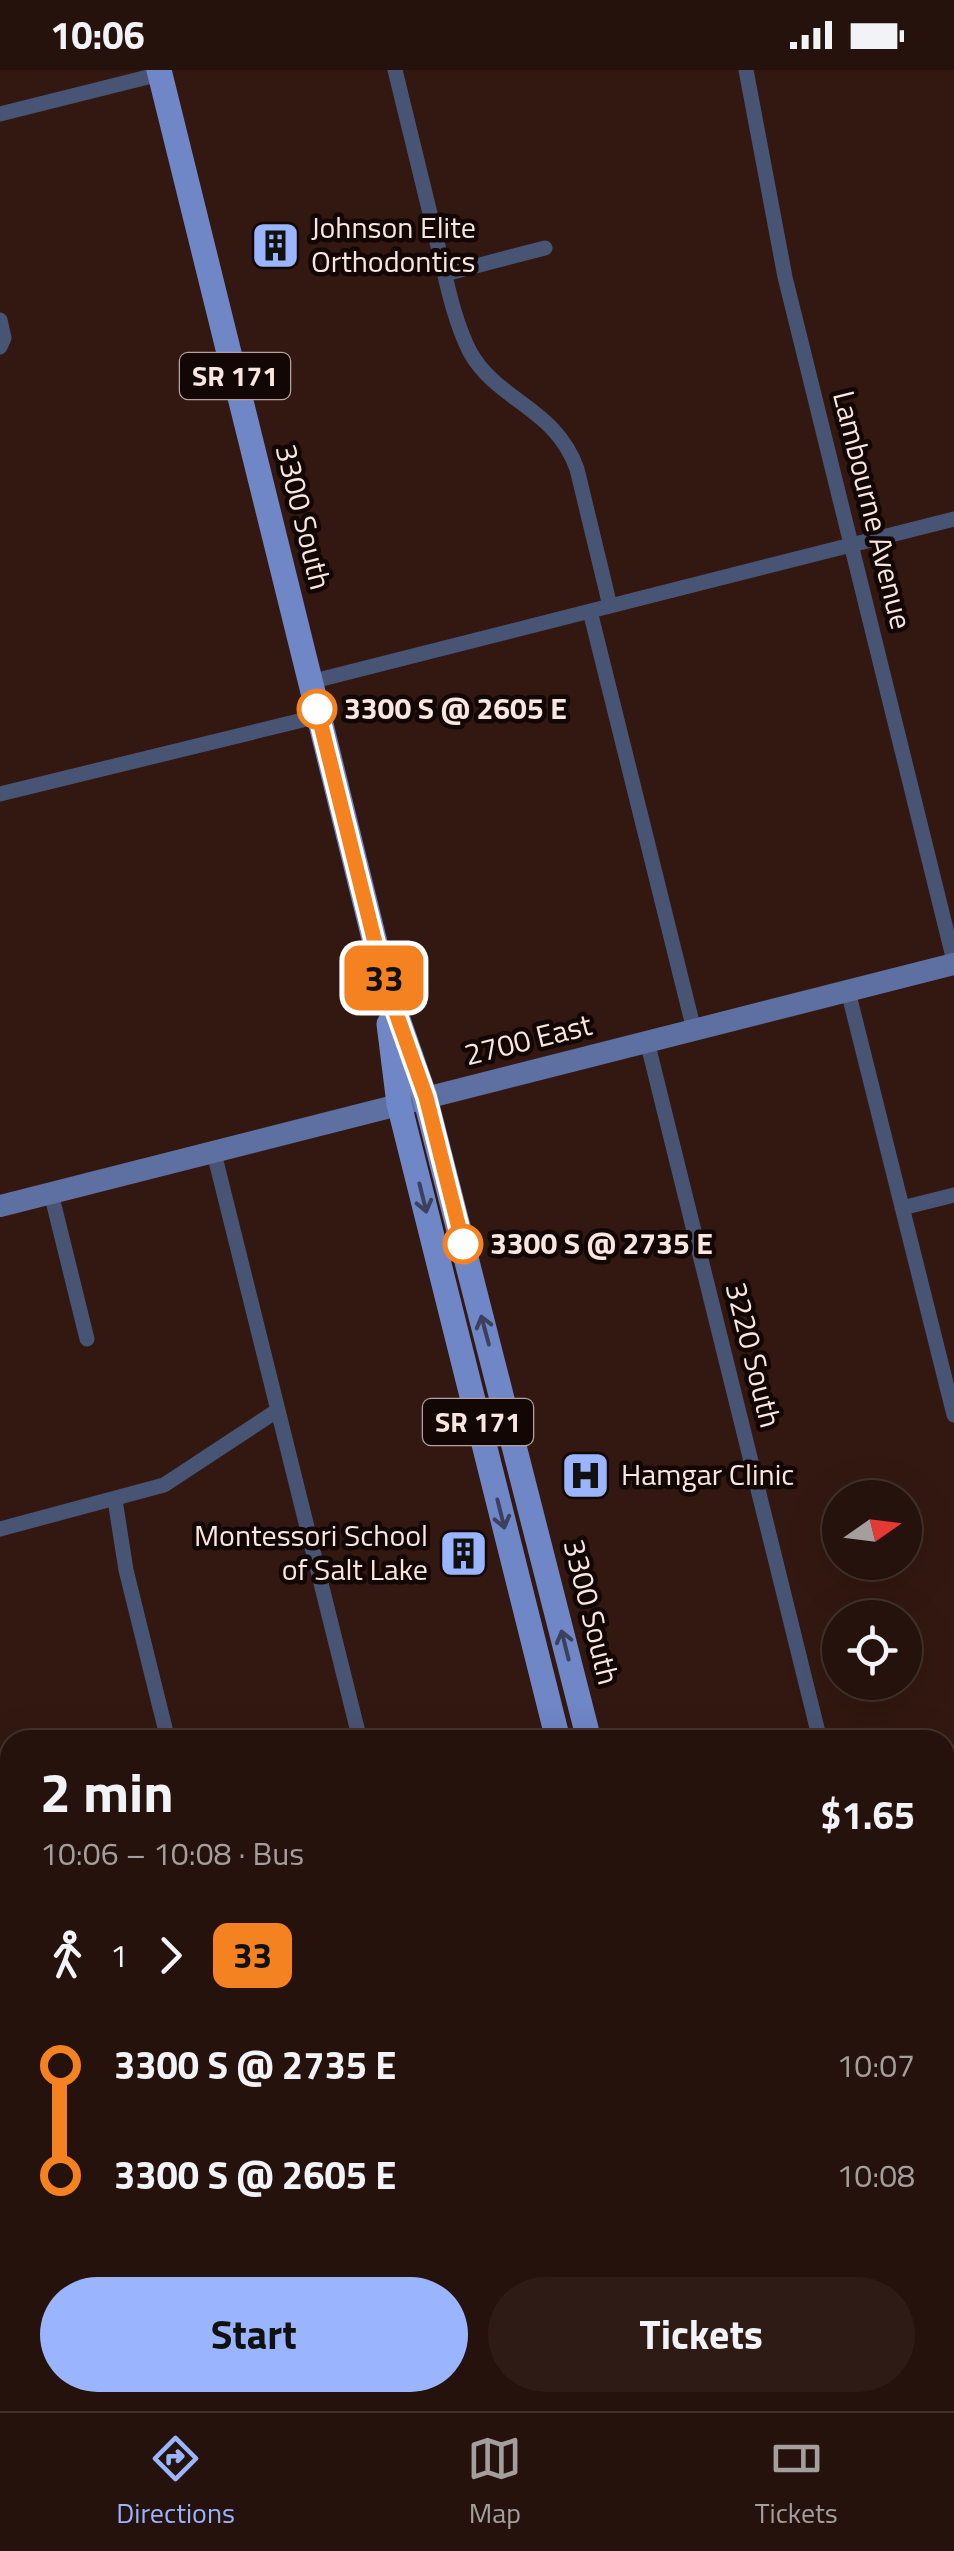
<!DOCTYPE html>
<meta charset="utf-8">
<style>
body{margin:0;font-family:"Titillium Web",sans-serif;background:#2e1b15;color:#f1f3f6;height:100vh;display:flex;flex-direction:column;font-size:38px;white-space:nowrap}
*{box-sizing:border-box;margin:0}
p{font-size:32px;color:#a49e9d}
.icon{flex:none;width:55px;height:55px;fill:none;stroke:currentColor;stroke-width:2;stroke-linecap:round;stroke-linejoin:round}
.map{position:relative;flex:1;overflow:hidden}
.sheet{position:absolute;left:0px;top:1660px;width:955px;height:682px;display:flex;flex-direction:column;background:#26120c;border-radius:30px 30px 0 0;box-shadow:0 10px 40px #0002,0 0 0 2px #42322d}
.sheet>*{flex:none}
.badge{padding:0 20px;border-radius:15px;font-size:35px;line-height:65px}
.needle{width:65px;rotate:76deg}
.fabs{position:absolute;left:822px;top:1410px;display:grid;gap:20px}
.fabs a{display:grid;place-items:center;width:100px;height:100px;border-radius:50%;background:#26120c;box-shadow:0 10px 40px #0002,0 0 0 2px #42322d;font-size:50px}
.map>.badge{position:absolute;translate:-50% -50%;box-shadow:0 0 0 5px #fff}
.legs{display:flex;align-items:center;gap:15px;height:110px;padding:0 40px;font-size:32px}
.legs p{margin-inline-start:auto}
.headline{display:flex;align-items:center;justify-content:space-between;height:170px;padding:0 40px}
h1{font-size:55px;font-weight:700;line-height:75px}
.primary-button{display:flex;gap:20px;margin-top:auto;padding:20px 40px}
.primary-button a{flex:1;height:115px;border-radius:60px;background:#9ab5fd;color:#111;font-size:40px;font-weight:700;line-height:115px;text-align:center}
.primary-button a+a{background:#2e1b15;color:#f1f3f6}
ul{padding:0 40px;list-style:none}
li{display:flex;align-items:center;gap:35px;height:110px;font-size:38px}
li i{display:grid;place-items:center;width:15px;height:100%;margin:0 12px;background:currentColor}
li i::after{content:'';width:25px;height:25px;margin:-12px;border:8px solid;border-radius:50%;background:#26120c}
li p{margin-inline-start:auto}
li:first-child i{background:linear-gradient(#0000 50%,currentColor 0)}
li:last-child i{background:linear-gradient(currentColor 50%,#0000 0)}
.status{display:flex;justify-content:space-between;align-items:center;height:70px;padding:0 50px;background:#26120c;direction:ltr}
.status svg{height:28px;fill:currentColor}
.tab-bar{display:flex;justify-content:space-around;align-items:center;height:140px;border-top:2px solid #42322d;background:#26120c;font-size:28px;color:#a49e9d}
.tab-bar a{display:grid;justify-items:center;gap:5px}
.tab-bar .current{color:#9ab5fd}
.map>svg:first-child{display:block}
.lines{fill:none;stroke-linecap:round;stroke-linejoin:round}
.street{stroke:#485473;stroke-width:15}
.secondary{stroke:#5e70a2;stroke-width:22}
.primary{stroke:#6f86c7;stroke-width:25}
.oneway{stroke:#3c405c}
.line-1-casing{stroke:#fff;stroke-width:22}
.line-1{stroke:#f58220;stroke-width:15}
.stop-1-dot{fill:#fff;stroke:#f58220;stroke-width:5}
.labels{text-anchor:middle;stroke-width:9;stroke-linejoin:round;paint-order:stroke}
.shield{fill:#120704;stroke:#b4a39e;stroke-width:2.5}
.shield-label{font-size:28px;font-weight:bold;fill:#f9e6e0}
.poi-label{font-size:30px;fill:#f9e6e0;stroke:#120704;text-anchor:start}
.street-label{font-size:30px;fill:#f9e6e0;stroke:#120704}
.stop-label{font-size:30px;font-weight:bold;fill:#f9e6e0;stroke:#120704;text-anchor:start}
</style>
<div class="status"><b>10:06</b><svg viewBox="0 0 49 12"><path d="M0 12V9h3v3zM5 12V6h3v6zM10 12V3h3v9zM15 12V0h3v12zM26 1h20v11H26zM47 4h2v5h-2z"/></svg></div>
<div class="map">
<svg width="954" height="2341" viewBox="0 0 954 2341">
<rect width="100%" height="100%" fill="#321810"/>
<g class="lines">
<!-- street -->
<path class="street" d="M395,0C409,57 423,114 437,172C446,208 453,249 470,282C498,332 555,337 577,399L610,536
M746,0L785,207L954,891
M0,44L160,4
M445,204L545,178
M0,250L4,268L0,277
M590,541L694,960
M310,612L954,449
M0,724L319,646
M848,921L954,1345
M647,971L820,1670
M214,1083L360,1670
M51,1123L87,1269
M902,1138L954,1125
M115,1430L126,1500L168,1670
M0,1459L164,1415L278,1340
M0,1696L10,1737
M945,1790L954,1788
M0,1992H10
M945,2043L954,2079
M0,2225L10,2222
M637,2341L672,2332"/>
<!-- secondary -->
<path class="secondary" d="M0,1136L954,894"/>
<!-- primary -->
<path class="primary" d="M159,0L384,909L425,1027L589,1670
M389,954L399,1034L558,1670
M722,2332L724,2341
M752,2332L754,2341"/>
</g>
<!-- one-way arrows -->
<defs><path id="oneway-shaft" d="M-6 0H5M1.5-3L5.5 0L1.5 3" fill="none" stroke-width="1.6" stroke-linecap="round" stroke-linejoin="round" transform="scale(2.5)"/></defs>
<g class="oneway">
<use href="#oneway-shaft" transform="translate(423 1128) rotate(76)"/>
<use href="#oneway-shaft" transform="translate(485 1260) rotate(-105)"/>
<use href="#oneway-shaft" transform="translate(501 1444) rotate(76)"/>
<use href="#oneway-shaft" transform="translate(565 1575) rotate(-104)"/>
</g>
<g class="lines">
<defs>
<path id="line-1" d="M317,639L384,909L426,1027L463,1174"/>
</defs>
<!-- line-1 casing -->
<use href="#line-1" class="line-1-casing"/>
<!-- line-1 -->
<use href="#line-1" class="line-1"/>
</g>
<!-- icons -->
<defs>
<symbol id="building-square" viewBox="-11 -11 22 22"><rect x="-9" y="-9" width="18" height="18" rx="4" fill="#9ab5fd" stroke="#120704"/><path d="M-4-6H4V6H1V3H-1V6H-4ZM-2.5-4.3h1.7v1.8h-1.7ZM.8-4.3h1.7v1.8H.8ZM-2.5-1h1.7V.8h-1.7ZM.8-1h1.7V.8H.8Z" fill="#111"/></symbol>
<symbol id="hospital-square" viewBox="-11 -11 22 22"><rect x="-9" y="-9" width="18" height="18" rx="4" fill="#9ab5fd" stroke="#120704"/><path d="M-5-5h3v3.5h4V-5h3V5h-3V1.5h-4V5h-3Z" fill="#111"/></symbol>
</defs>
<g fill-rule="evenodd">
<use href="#building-square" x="248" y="148" width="55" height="55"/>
<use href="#hospital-square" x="558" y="1378" width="55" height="55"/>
<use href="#building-square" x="436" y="1456" width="55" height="55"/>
</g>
<!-- markers -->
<g class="stop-1-dot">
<circle cx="317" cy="639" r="18"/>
<circle cx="463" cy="1174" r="18"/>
</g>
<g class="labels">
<!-- shield labels -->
<g class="shield">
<rect x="180" y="283" width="110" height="46" rx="8"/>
<rect x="423" y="1329" width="110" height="46" rx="8"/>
</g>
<g class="shield-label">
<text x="235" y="316">SR 171</text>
<text x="478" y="1362">SR 171</text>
</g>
<!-- poi labels -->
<g class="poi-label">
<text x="311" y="168">Johnson Elite<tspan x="311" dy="34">Orthodontics</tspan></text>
<text x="621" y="1415">Hamgar Clinic</text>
<text x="428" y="1476" text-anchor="end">Montessori School<tspan x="428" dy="34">of Salt Lake</tspan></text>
</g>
<!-- street labels -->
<g class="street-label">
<text transform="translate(872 440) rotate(76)" y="10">Lambourne Avenue</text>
<text transform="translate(303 447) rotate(76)" y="10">3300 South</text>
<text transform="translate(528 970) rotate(-14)" y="10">2700 East</text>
<text transform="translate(753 1285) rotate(76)" y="10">3220 South</text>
<text transform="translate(591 1542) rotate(76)" y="10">3300 South</text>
</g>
<!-- stop labels -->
<g class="stop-label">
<text x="344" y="649">3300 S @ 2605 E</text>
<text x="490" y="1184">3300 S @ 2735 E</text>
</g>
</g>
</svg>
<div class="fabs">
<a><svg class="needle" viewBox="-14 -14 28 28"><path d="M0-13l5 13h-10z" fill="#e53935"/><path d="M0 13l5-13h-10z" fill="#a49e9d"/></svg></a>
<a><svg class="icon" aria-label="locate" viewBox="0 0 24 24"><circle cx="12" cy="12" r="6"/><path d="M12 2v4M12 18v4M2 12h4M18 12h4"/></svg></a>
</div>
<b class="badge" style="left:384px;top:908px;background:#f58220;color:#111">33</b>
<section class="sheet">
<div class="headline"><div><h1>2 min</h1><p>10:06 – 10:08 · Bus</p></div><b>$1.65</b></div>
<div class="legs"><svg class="icon" aria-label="walk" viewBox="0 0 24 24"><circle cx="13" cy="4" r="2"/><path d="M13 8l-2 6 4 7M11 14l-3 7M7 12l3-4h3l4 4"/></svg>1<svg class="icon" aria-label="forward" viewBox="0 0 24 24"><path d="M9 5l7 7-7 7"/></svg><b class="badge" style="background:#f58220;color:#111">33</b></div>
<ul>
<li><i style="color:#f58220"></i><b>3300 S @ 2735 E</b><p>10:07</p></li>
<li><i style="color:#f58220"></i><b>3300 S @ 2605 E</b><p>10:08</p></li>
</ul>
<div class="primary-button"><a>Start</a><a>Tickets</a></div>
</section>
</div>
<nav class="tab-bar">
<a class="current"><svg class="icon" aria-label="directions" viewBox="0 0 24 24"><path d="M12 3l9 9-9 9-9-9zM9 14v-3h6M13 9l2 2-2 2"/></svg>Directions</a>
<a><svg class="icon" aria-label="map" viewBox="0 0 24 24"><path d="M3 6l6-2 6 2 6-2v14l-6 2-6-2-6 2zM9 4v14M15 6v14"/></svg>Map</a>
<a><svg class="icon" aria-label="tickets" viewBox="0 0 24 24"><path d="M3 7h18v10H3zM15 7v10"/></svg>Tickets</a>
</nav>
